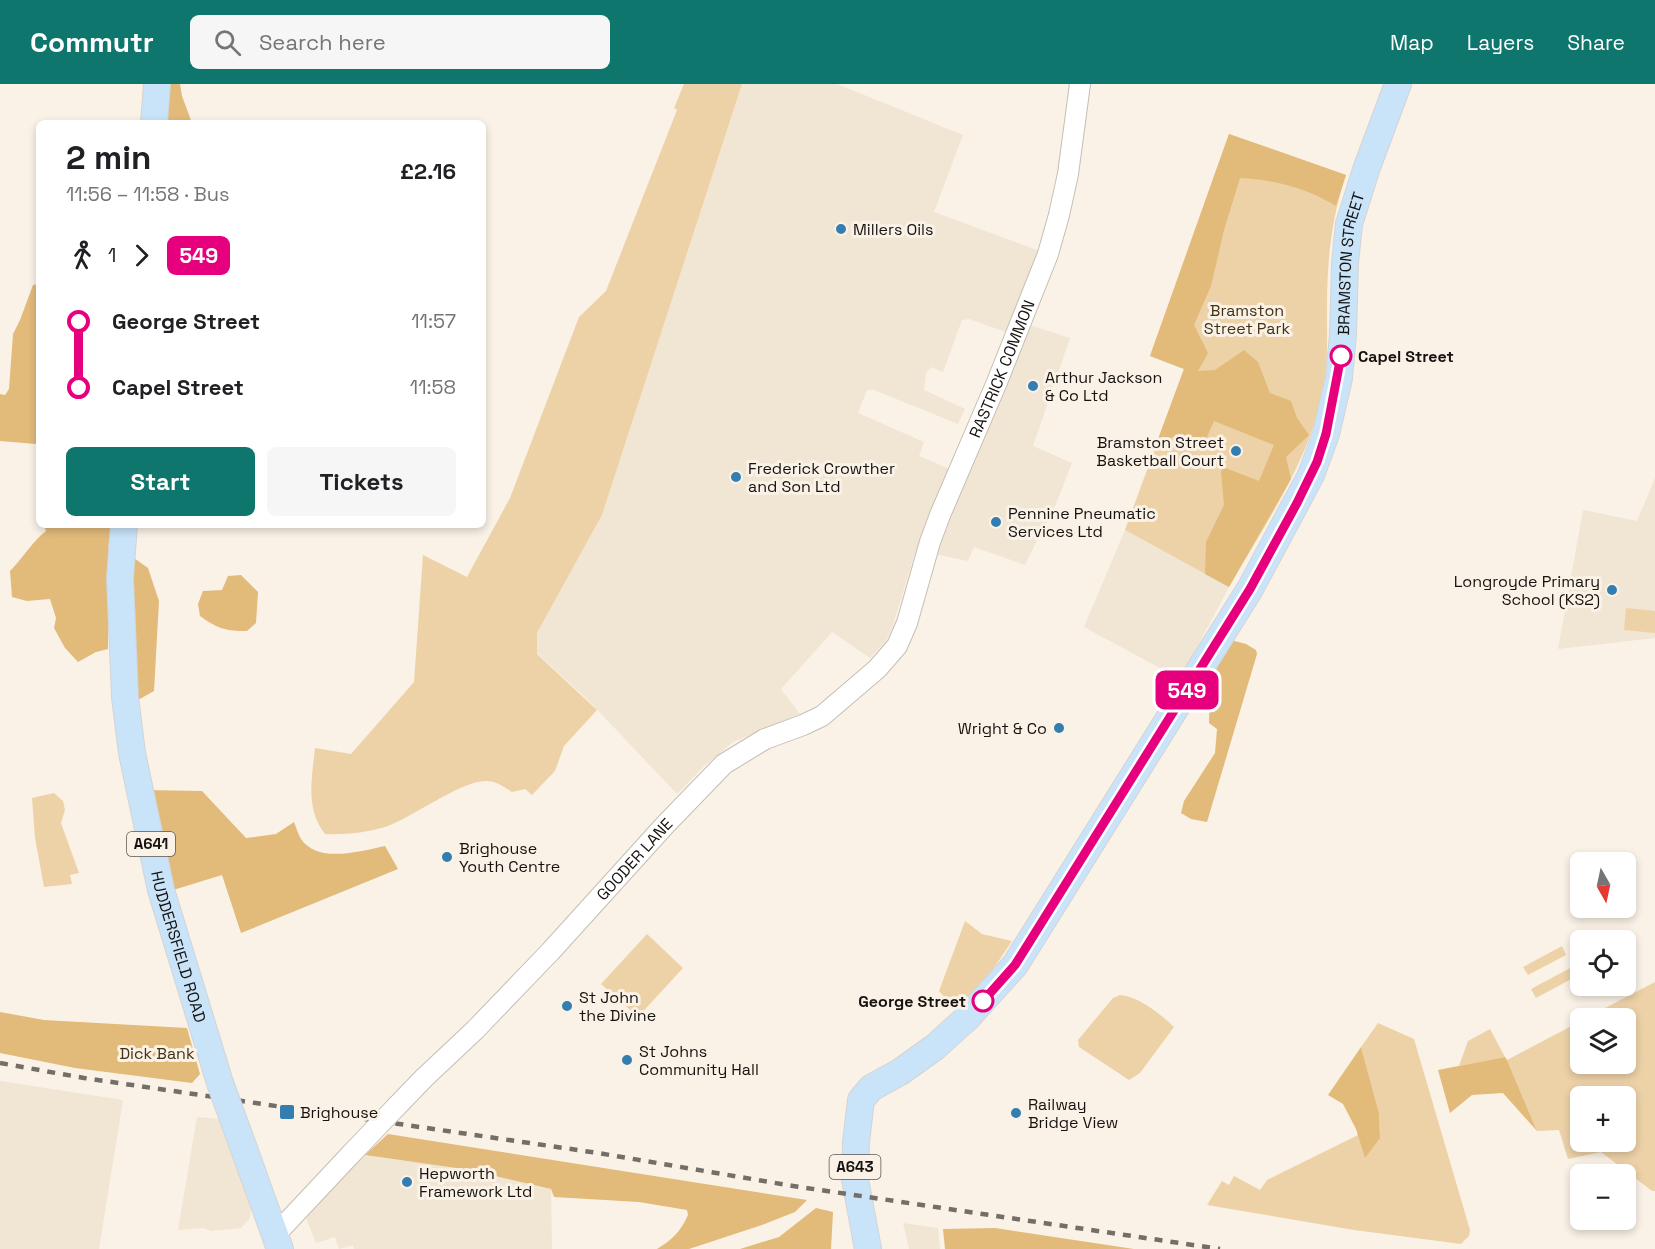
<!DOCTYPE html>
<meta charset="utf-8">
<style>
body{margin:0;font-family:"Space Grotesk",sans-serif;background:#f6f6f6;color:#202124;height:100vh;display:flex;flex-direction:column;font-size:22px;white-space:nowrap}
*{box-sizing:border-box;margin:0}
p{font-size:20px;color:#757577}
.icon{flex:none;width:33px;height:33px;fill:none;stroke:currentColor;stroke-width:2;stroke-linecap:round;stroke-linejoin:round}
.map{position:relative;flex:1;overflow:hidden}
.details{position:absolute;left:36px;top:36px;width:450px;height:408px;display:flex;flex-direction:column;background:#fff;border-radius:9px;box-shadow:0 3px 9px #0003}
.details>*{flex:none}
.badge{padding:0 12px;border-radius:9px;font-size:21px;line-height:39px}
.needle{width:39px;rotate:171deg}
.buttons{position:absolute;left:1570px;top:768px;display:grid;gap:12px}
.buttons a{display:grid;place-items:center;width:66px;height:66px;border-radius:9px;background:#fff;box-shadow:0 3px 9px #0003;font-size:30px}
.map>.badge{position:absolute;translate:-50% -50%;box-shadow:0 0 0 3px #fff}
.legs{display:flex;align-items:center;gap:9px;height:66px;padding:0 30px;font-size:20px}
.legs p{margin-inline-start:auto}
.summary{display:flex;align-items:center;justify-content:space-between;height:102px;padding:0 30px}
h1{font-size:33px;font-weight:700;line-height:45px}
.primary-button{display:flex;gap:12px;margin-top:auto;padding:12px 30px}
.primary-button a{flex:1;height:69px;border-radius:9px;background:#0f766e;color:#fff;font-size:24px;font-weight:700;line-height:69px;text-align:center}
.primary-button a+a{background:#f6f6f6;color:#202124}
ul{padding:0 30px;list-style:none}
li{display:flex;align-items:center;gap:21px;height:66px;font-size:22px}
li i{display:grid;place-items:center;width:9px;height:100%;margin:0 8px;background:currentColor}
li i::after{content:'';width:15px;height:15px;margin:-8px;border:4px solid;border-radius:50%;background:#fff}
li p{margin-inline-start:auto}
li:first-child i{background:linear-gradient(#0000 50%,currentColor 0)}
li:last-child i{background:linear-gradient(currentColor 50%,#0000 0)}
header{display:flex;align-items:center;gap:36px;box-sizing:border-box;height:84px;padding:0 30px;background:#0f766e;color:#fff}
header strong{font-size:28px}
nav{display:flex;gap:33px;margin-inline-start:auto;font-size:21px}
.search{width:420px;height:54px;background:#f6f6f6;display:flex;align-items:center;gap:15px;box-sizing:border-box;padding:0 21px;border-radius:9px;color:#757577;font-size:22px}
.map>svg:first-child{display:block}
.built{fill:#f1e5d3;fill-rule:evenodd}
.green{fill:#edd2a8;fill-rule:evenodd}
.forest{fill:#e2ba7a}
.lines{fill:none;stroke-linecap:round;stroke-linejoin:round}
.tertiary-casing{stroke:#c5beb4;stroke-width:22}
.primary-casing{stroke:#d5d4d4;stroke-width:28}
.tertiary{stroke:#fff;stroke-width:20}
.primary{stroke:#c9e3f9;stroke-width:26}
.rail{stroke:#736e68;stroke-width:4.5;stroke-dasharray:8 8;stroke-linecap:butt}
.tertiary-bridge-casing{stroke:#c5beb4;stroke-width:22;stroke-linecap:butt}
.primary-bridge-casing{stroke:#d5d4d4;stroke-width:28;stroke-linecap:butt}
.tertiary-bridge{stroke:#fff;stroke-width:20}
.primary-bridge{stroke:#c9e3f9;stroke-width:26}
.line-1-casing{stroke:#fff;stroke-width:14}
.line-1{stroke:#e6007e;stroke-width:9}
.poi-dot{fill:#337db1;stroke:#faf2e7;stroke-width:2}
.stop-1-dot{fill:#fff;stroke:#e6007e;stroke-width:3}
.labels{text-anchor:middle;stroke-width:6;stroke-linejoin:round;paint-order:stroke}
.shield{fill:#faf2e7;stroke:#5a5550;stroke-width:1.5}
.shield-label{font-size:15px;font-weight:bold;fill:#15120f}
.poi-label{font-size:16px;fill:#15120f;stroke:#faf2e7;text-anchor:start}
.street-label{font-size:16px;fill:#15120f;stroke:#faf2e7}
.park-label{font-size:16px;fill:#423215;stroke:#faf2e7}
.stop-label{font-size:16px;font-weight:bold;fill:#15120f;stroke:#faf2e7;text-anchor:start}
</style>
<header>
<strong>Commutr</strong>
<div class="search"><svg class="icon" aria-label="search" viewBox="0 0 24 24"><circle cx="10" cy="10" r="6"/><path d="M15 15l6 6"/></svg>Search here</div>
<nav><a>Map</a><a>Layers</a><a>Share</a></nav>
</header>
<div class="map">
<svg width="1655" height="1165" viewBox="0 0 1655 1165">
<rect width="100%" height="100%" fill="#faf2e7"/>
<!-- built -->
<path class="built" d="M742,0H837L963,51L934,128L1040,167L1014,236L1070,254L1033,362L1072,379L1050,435L1044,442L1025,481L974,463L968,477L916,466L892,544L886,557L870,574L832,548L781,605L800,630L733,658L703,683L677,710L589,617L537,569V549L602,431ZM969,235L1009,249L952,386L919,372L924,358L858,329L867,306H874L958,340L965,325L924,306L926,289L931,283L943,288L962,236Z
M1655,394V554L1558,565L1583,426L1637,437Z
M1125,446L1229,503L1180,595L1084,543Z
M0,997L123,1016L99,1165H0Z
M197,1033L219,1035L251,1123L250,1134L241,1144L211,1147L204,1144L178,1146Z
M364,1071L470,1086L551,1105L552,1165H354L353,1161L339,1165L335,1153L316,1159L306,1134Z
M903,1139L938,1144L940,1165H909Z"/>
<!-- green -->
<path class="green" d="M684,0H742L602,431L537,549V570L597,626L564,662L555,687L532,711L525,705L512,708C504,703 496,697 486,697C460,697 412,734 385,743C365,749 345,751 325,750C305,725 312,694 315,664L351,670L414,598L423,471L467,493L510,414L579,233L606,207L677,26L674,24Z
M1229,50L1346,91C1331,136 1327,177 1327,225C1327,251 1328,276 1324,302C1312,373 1264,442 1229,503L1125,446L1184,285L1150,272Z
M1626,524L1655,527V549L1624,546Z
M54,709L63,717L65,726L61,739L79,789L70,791L72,800L44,803L35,754L32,714Z
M965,837L982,850L1012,857L985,897L955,925L939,907Z
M647,850L683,884L638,933L601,900Z
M1562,862L1566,871L1528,891L1523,883Z
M1572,883L1577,892L1536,914L1531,905Z
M1655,898V1107H1652L1601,1068L1568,1075L1559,1046L1537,1047L1507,976L1581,937V980H1626V934H1586ZM1581,1012H1626V1058H1581Z
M1120,911C1138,912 1162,931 1174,943L1140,989L1129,996L1079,963L1078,956L1113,914Z
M1378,939L1414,955L1470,1146L1469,1152L1461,1160L1354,1146L1207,1121L1222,1097L1229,1101L1234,1092L1260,1106L1267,1096L1358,1051L1361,1057L1380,1054L1379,1029L1361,963Z
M1490,945L1505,973L1459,982L1468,957Z"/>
<!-- forest -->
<path class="forest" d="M166,0H180L182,12L192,39H163Z
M1229,50L1346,91L1336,122C1309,105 1272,95 1240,94L1224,146L1211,202L1194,241L1208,269L1198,287L1215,286L1244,266L1258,278L1270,309L1291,317L1297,334L1309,351L1286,373L1291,395L1229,503L1205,490L1206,458L1224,421L1221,388L1223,383L1259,397L1274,361L1214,337L1204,360L1184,352L1158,355L1184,285L1150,272Z
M39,200V364L36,360L0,357V310L5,311L9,305L13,250L20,236L33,201Z
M44,441H111L108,467V565L96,568L78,578L65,564L54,544L56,534L50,515L27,517L12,513L10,487C23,474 32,458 46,447Z
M134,474L148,484L159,517L154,607L138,616L131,516Z
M241,491L258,508L256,539L247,547C226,547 218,545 200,532L198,520L203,507L222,506L228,492Z
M1231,556L1246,560L1256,566L1257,570L1207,738L1191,735L1181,729L1184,717L1215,669L1217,645L1209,639L1210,605L1207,594Z
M144,706L202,707L246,754L276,750L294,738C296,743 298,750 301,755C318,780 361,767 385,762L398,785L241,849L222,791L170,807Z
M0,928L44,936L187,944L200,990L192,999L75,984L0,969Z
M1361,963L1379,1029L1380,1054L1365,1074L1356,1045L1343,1020L1328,1011Z
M1505,973L1507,976L1537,1047L1503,1009L1472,1011L1450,1029L1438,986Z
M388,1050L807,1116L795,1128L762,1141L689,1165H657C672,1156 681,1147 688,1131L687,1126L639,1118L554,1113L551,1105L470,1086L365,1071Z
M816,1124L833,1128L831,1165H740L779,1153Z
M995,1144L1134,1165H945L943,1145Z"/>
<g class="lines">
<defs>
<g id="tertiary">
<path id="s1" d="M396,1023L424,994L475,946L550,868L665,741L724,680L765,655L803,641L822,632L877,585L897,562L907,539L930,458L940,431L997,298L1048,170L1059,131L1068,90L1080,0"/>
<path d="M276,1150L351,1070"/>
</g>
<g id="primary">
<path d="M154,39L157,0"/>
<path id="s2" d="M124,441L120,494L125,613L132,669L161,806L220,999"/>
<path d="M238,1048L280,1165"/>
<path id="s3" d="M868,1165L855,1095L856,1058L861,1016L871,1004L900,988L935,963L967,934L1015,881L1250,505L1311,391L1326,350L1339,294L1343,250L1345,179L1349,140L1367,83L1398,0"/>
</g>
</defs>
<!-- tertiary casing -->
<use href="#tertiary" class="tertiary-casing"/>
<!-- primary casing -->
<use href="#primary" class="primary-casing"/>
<!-- tertiary -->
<use href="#tertiary" class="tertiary"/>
<!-- primary -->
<use href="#primary" class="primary"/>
<!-- rail -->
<path class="rail" d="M0,979L84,994L598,1069L793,1102L1220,1165"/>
<defs>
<path id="tertiary-bridge" d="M351,1070L396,1023"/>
<path id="primary-bridge" d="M220,999L238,1048"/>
</defs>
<!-- tertiary-bridge casing -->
<use href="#tertiary-bridge" class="tertiary-bridge-casing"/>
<!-- primary-bridge casing -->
<use href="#primary-bridge" class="primary-bridge-casing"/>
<!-- tertiary-bridge -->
<use href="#tertiary-bridge" class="tertiary-bridge"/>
<!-- primary-bridge -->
<use href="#primary-bridge" class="primary-bridge"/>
</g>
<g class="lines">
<defs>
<path id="line-1" d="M983,917L1015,881L1250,505L1297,419L1317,378L1326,350L1341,272"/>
</defs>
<!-- line-1 casing -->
<use href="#line-1" class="line-1-casing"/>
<!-- line-1 -->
<use href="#line-1" class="line-1"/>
</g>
<!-- markers -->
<g class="poi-dot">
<circle cx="841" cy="145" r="6"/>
<circle cx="1033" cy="302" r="6"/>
<circle cx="1236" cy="367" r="6"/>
<circle cx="736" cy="393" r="6"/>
<circle cx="996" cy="438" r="6"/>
<circle cx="1612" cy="506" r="6"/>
<circle cx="1059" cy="644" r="6"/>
<circle cx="447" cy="773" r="6"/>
<circle cx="567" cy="922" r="6"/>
<circle cx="627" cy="976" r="6"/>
<rect x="279" y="1020" width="16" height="16" rx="3"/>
<circle cx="1016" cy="1029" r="6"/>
<circle cx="407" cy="1098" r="6"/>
</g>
<g class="stop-1-dot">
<circle cx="1341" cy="272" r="10"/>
<circle cx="983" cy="917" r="10"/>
</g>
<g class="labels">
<!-- shield labels -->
<g class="shield">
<rect x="127" y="748" width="48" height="24" rx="4.5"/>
<rect x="829.5" y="1071" width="51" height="24" rx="4.5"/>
</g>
<g class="shield-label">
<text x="151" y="765">A641</text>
<text x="855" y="1088">A643</text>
</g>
<!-- poi labels -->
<g class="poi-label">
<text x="853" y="151">Millers Oils</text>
<text x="1045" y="299">Arthur Jackson<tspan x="1045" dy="18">&amp; Co Ltd</tspan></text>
<text x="1224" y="364" text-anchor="end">Bramston Street<tspan x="1224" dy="18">Basketball Court</tspan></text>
<text x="748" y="390">Frederick Crowther<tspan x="748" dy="18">and Son Ltd</tspan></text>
<text x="1008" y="435">Pennine Pneumatic<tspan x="1008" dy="18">Services Ltd</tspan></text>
<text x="1600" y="503" text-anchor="end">Longroyde Primary<tspan x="1600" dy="18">School (KS2)</tspan></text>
<text x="1047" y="650" text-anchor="end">Wright &amp; Co</text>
<text x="459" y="770">Brighouse<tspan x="459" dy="18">Youth Centre</tspan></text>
<text x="579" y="919">St John<tspan x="579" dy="18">the Divine</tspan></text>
<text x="639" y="973">St Johns<tspan x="639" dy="18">Community Hall</tspan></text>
<text x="1028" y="1026">Railway<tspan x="1028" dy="18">Bridge View</tspan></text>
<text x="300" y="1034">Brighouse</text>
<text x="419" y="1095">Hepworth<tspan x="419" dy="18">Framework Ltd</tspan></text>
</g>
<!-- street labels -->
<g class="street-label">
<text dy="6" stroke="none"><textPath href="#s3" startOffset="1146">BRAMSTON STREET</textPath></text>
<text dy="6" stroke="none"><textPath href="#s1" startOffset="984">RASTRICK COMMON</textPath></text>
<text dy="6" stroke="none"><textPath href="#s1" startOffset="344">GOODER LANE</textPath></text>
<text dy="6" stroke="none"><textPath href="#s2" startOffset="428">HUDDERSFIELD ROAD</textPath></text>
</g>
<!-- park labels -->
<g class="park-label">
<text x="1247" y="232">Bramston<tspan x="1247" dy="18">Street Park</tspan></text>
<text x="157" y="975">Dick Bank</text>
</g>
<!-- stop labels -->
<g class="stop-label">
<text x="1358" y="278">Capel Street</text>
<text x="966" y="923" text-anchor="end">George Street</text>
</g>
</g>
</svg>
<div class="buttons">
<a><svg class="needle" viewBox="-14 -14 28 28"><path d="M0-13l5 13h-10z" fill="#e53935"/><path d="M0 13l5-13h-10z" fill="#757577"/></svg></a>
<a><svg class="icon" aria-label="locate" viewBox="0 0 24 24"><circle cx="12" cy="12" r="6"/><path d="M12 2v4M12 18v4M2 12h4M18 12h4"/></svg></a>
<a><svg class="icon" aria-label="layers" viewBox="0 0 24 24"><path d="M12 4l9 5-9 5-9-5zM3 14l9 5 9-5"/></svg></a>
<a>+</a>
<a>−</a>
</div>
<b class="badge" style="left:1187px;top:606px;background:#e6007e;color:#fff">549</b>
<section class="details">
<div class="summary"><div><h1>2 min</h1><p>11:56 – 11:58 · Bus</p></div><b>£2.16</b></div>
<div class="legs"><svg class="icon" aria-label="walk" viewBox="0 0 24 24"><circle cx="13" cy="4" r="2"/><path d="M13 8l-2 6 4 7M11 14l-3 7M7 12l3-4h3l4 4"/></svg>1<svg class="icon" aria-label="forward" viewBox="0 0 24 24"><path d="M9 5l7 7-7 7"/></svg><b class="badge" style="background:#e6007e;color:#fff">549</b></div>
<ul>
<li><i style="color:#e6007e"></i><b>George Street</b><p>11:57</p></li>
<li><i style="color:#e6007e"></i><b>Capel Street</b><p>11:58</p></li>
</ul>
<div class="primary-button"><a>Start</a><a>Tickets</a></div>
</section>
</div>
